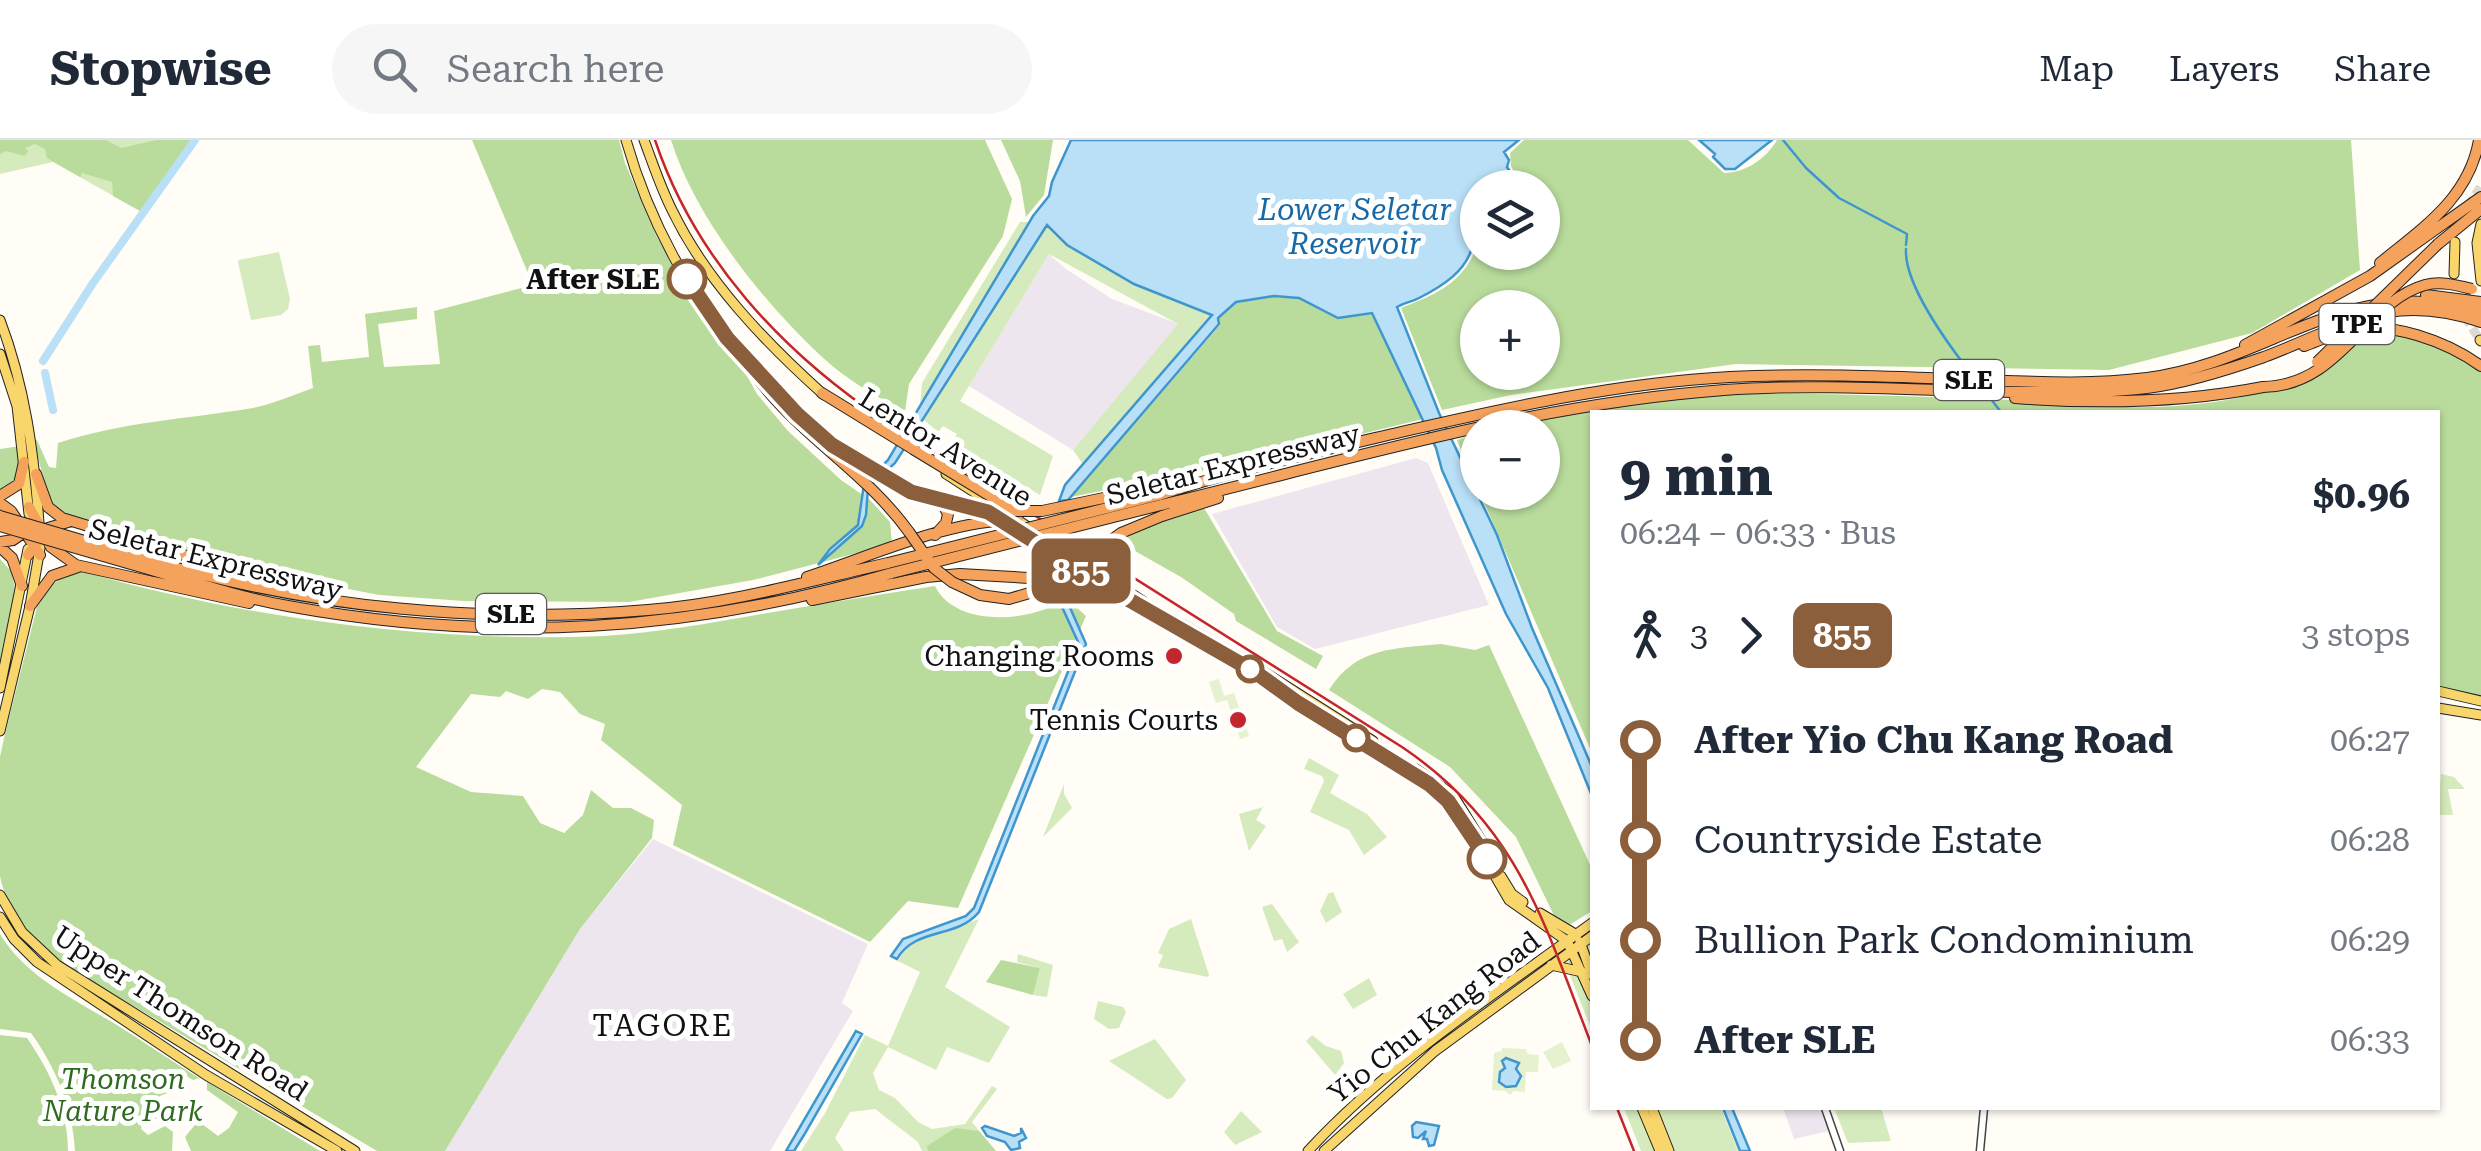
<!DOCTYPE html>
<meta charset="utf-8">
<style>
body{margin:0;font-family:"Roboto Serif",serif;background:#f6f6f7;color:#1f2937;height:100vh;display:flex;flex-direction:column;font-size:38px;white-space:nowrap}
*{box-sizing:border-box;margin:0}
p{font-size:32px;color:#747a83}
.icon{flex:none;width:55px;height:55px;fill:none;stroke:currentColor;stroke-width:2;stroke-linecap:round;stroke-linejoin:round}
.map{position:relative;flex:1;overflow:hidden}
.details{position:absolute;left:1590px;top:270px;width:850px;height:700px;display:flex;flex-direction:column;background:#fff;border-radius:0px;box-shadow:0 2px 8px #0004}
.details>*{flex:none}
.badge{padding:0 20px;border-radius:15px;font-size:35px;line-height:65px}
.tools{position:absolute;left:1460px;top:30px;display:grid;gap:20px}
.tools a{display:grid;place-items:center;width:100px;height:100px;border-radius:50%;background:#fff;box-shadow:0 2px 8px #0004;font-size:50px}
.map>.badge{position:absolute;translate:-50% -50%;box-shadow:0 0 0 5px #fff}
.legs{display:flex;align-items:center;gap:15px;height:110px;padding:0 30px;font-size:32px}
.legs p{margin-inline-start:auto}
.overview{display:flex;align-items:center;justify-content:space-between;height:170px;padding:0 30px}
h1{font-size:55px;font-weight:700;line-height:75px}
ul{padding:0 30px;list-style:none}
li{display:flex;align-items:center;gap:35px;height:100px;font-size:38px}
li i{display:grid;place-items:center;width:15px;height:100%;margin:0 12px;background:currentColor}
li i::after{content:'';width:25px;height:25px;margin:-12px;border:8px solid;border-radius:50%;background:#fff}
li p{margin-inline-start:auto}
li:first-child i{background:linear-gradient(#0000 50%,currentColor 0)}
li:last-child i{background:linear-gradient(currentColor 50%,#0000 0)}
header{display:flex;align-items:center;gap:60px;box-sizing:border-box;height:140px;padding:0 50px;background:#fff;border-bottom:2px solid #e0e1e3}
header strong{font-size:48px}
nav{display:flex;gap:55px;margin-inline-start:auto;font-size:35px}
.search{width:700px;height:90px;background:#f6f6f7;display:flex;align-items:center;gap:25px;box-sizing:border-box;padding:0 35px;border-radius:55px;color:#747a83;font-size:38px}
.map>svg:first-child{display:block}
.industrial{fill:#eee6ef}
.green{fill:#d5ebbd}
.forest{fill:#b9dc9c;fill-rule:evenodd}
.pitch{fill:#e6f2cf}
.water{fill:#b9e0f7;stroke:#3f96cf;stroke-width:2.5}
.lines{fill:none;stroke-linecap:round;stroke-linejoin:round}
.stream{stroke:#3f96cf;stroke-width:2.5}
.river{stroke:#b9e0f7;stroke-width:8}
.major-tunnel{stroke:#dbdad3;stroke-width:9;stroke-dasharray:9 4.5;stroke-linecap:butt}
.minor-casing{stroke:#444;stroke-width:9}
.major-casing{stroke:#222;stroke-width:11}
.highway-casing{stroke:#222;stroke-width:12}
.minor{stroke:#fff;stroke-width:6}
.major{stroke:#f9d66b;stroke-width:9}
.highway{stroke:#f5a25d;stroke-width:10}
.rail{stroke:#c4262e;stroke-width:2.5}
.highway-bridge-casing{stroke:#222;stroke-width:12;stroke-linecap:butt}
.highway-bridge{stroke:#f5a25d;stroke-width:10}
.line-1-casing{stroke:#fff;stroke-width:22}
.line-1{stroke:#8b5e3c;stroke-width:15}
.stop-1-dot{fill:#fff;stroke:#8b5e3c;stroke-width:5}
.poi-dot{fill:#c4262e;stroke:#fff;stroke-width:4}
.labels{text-anchor:middle;stroke-width:10;stroke-linejoin:round;paint-order:stroke}
.shield{fill:#fff;stroke:#585858;stroke-width:2.5}
.shield-label{font-size:25px;font-weight:bold;fill:#111}
.stop-label{font-size:28px;font-weight:bold;fill:#111;stroke:#fff;text-anchor:end}
.street-label{font-size:28px;fill:#111;stroke:#fff}
.poi-label{font-size:28px;fill:#111;stroke:#fff;text-anchor:end}
.park-label{font-size:28px;font-style:italic;fill:#2f6b1f;stroke:#fff}
.water-label{font-size:30px;font-style:italic;fill:#1768a6;stroke:#fff}
.neighbourhood-label{font-size:30px;letter-spacing:2.5px;fill:#111;stroke:#fff}
</style>
<header>
<strong>Stopwise</strong>
<div class="search"><svg class="icon" aria-label="search" viewBox="0 0 24 24"><circle cx="10" cy="10" r="6"/><path d="M15 15l6 6"/></svg>Search here</div>
<nav><a>Map</a><a>Layers</a><a>Share</a></nav>
</header>
<div class="map">
<svg width="2481" height="1011" viewBox="0 0 2481 1011">
<rect width="100%" height="100%" fill="#fffdf5"/>
<!-- industrial -->
<path class="industrial" d="M1049,114L1066,129L1112,159L1179,184L1073,310L969,246Z
M1416,318L1428,323L1489,465L1315,509L1277,487L1212,374Z
M653,699L868,804L842,863L853,871L770,1011H445L580,789Z
M1783,968H1823L1833,990L1794,999Z"/>
<!-- green -->
<path class="green" d="M0,0H193L142,72L53,22L0,34Z
M1020,82H1030L920,266L922,243Z
M1047,85L1067,105L1212,175L1084,326L1073,310L1178,184L1049,114L960,261L1053,316L1040,355L952,303L957,294L943,286L938,292L924,280Z
M279,112L290,159L288,169L281,175L251,180L238,122L239,120Z
M1309,618L1339,635L1330,653L1367,674L1387,697L1364,715L1349,690L1310,672L1324,641L1322,636L1304,629Z
M2441,634L2454,637L2465,649H2448L2453,675H2438Z
M1064,644V654L1072,668L1043,697Z
M1263,667L1256,680L1266,686L1249,711L1239,674Z
M1333,752L1342,772L1326,783L1320,771L1328,754Z
M1272,764L1299,802L1287,812L1282,799L1274,801L1262,767Z
M979,779L945,847L1010,887L989,923L947,907L936,930L888,907L873,933L879,950L895,958L918,982L932,989L965,984L992,946L997,949L972,982L996,1011H922L918,1002L875,969L850,972L835,998L844,1011H801L824,975L865,895L888,906L920,832L898,821L907,806L920,800Z
M1191,779L1209,835L1208,837L1158,827L1163,815L1158,813L1169,789Z
M1592,803V891L1565,823Z
M1018,814L1053,825L1047,857L1033,855L1040,828L1017,822Z
M1369,838L1377,855L1353,869L1343,854Z
M1098,861L1123,867L1126,872L1119,888L1109,889L1094,879Z
M1312,895L1326,906L1341,911L1344,923L1335,935L1306,901Z
M1155,899L1186,940L1172,958L1167,959L1109,921Z
M1624,968H1721L1738,1011H1641Z
M1834,968H1881L1891,1001L1848,1003Z
M1241,971L1262,992L1235,1005L1224,992Z"/>
<!-- forest -->
<path class="forest" d="M0,0H106L121,8L157,0H193L142,72L113,56L112,42L82,33L80,37L47,18L45,9L35,4L25,8L28,11L25,16L6,11L0,14Z
M472,0H619L625,23L656,95L684,146L723,204L738,220L757,254L788,291L841,340L870,360L890,382L892,404L753,440L629,462L464,461L379,455L277,435L63,373L49,361L34,301L37,300L49,327L56,328L58,303C122,282 187,279 253,268C273,264 293,255 313,248L308,206L320,205L322,222L369,217L365,174L417,167V179L378,184L384,227L440,224L434,171L533,145Z
M671,0H985L1012,59L1003,96L909,244L905,272C876,256 845,239 821,216C762,161 695,77 671,0Z
M1001,0H1053L1044,55L1026,77L1020,41Z
M1524,0H1688L1724,33C1745,33 1766,19 1777,0H2351L2360,130L2252,193L2109,230L1736,224L1511,255L1442,270L1401,168C1437,154 1463,143 1477,106L1478,112H1542V48L1522,47L1511,26L1510,13ZM1478,168H1542V232H1478Z
M1274,156L1299,158L1338,178L1373,173L1423,279L1246,322L1071,357L1220,185L1218,179L1236,162Z
M2371,191C2412,196 2445,209 2481,228V556L2438,547V272H1592V613L1480,353L1542,352V288L1500,287C1562,276 1625,262 1687,257C1780,250 1875,256 1967,258C2040,260 2114,272 2187,265C2230,261 2279,252 2316,227C2336,214 2347,195 2371,191Z
M1477,294H1478L1477,348L1457,300Z
M20,306L21,321L17,341L0,352V309Z
M1204,368L1277,491L1323,516L1316,529L1236,481L1234,474L1181,437L1119,402L1140,388Z
M0,419L11,431L15,448L0,532Z
M84,432C249,479 432,503 603,496C657,493 709,483 762,474C819,464 877,455 935,446C955,488 1033,483 1066,458L1086,476L958,768L908,761L870,802L673,705L682,665L601,600L605,584L580,574L560,552L542,549L528,559L506,551L500,557L471,554L416,627L471,652L523,656L540,683L564,693L583,675L591,650L613,668H631L654,680L652,698L580,789L445,1011H377L43,812C26,791 5,764 0,736C0,706 0,650 0,617L4,598L38,463C50,442 60,436 84,432Z
M1441,504L1475,510L1489,505L1592,729V771L1561,790L1516,697L1450,627L1329,550C1357,506 1394,509 1441,504Z
M0,794C24,835 73,859 112,882C141,900 170,920 199,938L193,940L183,934L177,937L175,950L160,956V963L166,967L159,978L142,983L141,989L148,995L165,986L173,992L172,1011H75C73,968 56,928 31,893L0,889Z
M1001,820L1040,828L1033,855L986,842Z
M0,895L27,898C50,931 68,970 68,1011H0Z
M207,942L320,1011H191L185,997L198,981L218,996L229,988L238,972L207,950Z
M955,988L979,991L996,1011H928L927,1006Z"/>
<!-- pitch -->
<path class="pitch" d="M1219,539L1224,556L1234,553L1249,596L1240,599L1227,560L1216,563L1209,542Z
M1562,902L1571,921L1553,929L1543,912Z
M1502,908L1526,909L1528,914L1539,915L1538,932H1526L1525,952L1514,951L1510,955L1505,951L1492,950L1494,913L1502,911Z"/>
<!-- water -->
<path class="water" d="M1071,0H1519L1504,12L1509,20L1507,27L1520,47L1478,48C1477,106 1477,129 1419,158C1412,162 1405,162 1397,167L1439,273L1497,395L1532,488L1592,627V656L1548,548L1506,474L1442,330L1436,308L1372,173L1338,178L1299,158L1274,156L1236,162L1218,178L1219,184L1068,360L1059,361L1065,345L1212,175L1134,144L1067,105L1047,85L895,323L868,348L866,375L862,386L818,425L830,409L858,385L864,344L888,320L1033,76L1049,56L1052,42Z
M1699,0H1772L1735,29H1725L1713,17L1715,14Z
M1061,447L1086,504L979,772C957,799 915,787 897,819L891,816L903,799L966,776L974,768L1079,504L1057,456V450Z
M856,891L862,894L804,995L794,1011H786Z
M1506,918L1519,923L1516,929L1521,936L1516,946L1506,947L1499,942L1500,932L1505,928L1502,921Z
M1723,968H1732L1750,1011H1740Z
M1416,982L1439,986L1434,1005L1429,1006L1427,999H1423L1426,991L1418,998L1413,997L1412,986Z
M985,986L1014,996L1021,993V988L1026,998L1019,1002L1020,1008L1011,1010L1005,1002L987,996L982,988Z"/>
<g class="lines">
<!-- stream -->
<path class="stream" d="M1783,0L1806,28L1839,58L1907,94L1906,105
M1906,109C1904,144 1948,204 1969,231
M1990,258L2001,272"/>
<!-- river -->
<path class="river" d="M43,221L93,143L195,0
M45,233L53,270"/>
<!-- major-tunnel -->
<path class="major-tunnel" d="M2468,66L2481,46
M2465,177L2480,200"/>
<defs>
<path id="minor" d="M1825,968L1840,1011
M1980,1011L1984,968"/>
<path id="major" d="M626,0C648,78 690,158 745,218
M644,0C653,24 661,49 673,72C707,142 766,203 824,255
M2481,84L2477,103L2481,141
M2454,134L2455,102
M0,180C25,246 34,313 39,383
M2480,200L2481,201
M0,214L17,266L29,374
M756,229L819,295L872,331L911,352L988,372L1098,442L1255,532L1298,563L1429,644L1448,661L1466,686L1509,760L1567,801L1592,856
M946,334L1143,461
M1182,484L1242,519
M1264,532L1373,601
M0,548L28,409
M2438,551L2481,561
M2438,568L2481,575
M0,591L30,466L40,408
M1416,629L1453,655L1484,705
M1501,736L1512,754L1523,762
M0,755L22,792L57,825L355,1011
M1540,773L1577,795
M0,777L14,799L37,822L206,935L337,1011
M1580,802L1592,835
M1551,825L1582,832
M1642,968L1660,1011
M1652,968L1669,1011
M1308,1011C1390,922 1495,854 1592,783
M1324,1011L1435,911L1592,796"/>
<path id="highway" d="M2438,104L2481,69
M2380,123C2423,88 2469,58 2479,0
M2426,155L2481,162
M2245,205L2370,136L2481,57
M2304,206C2318,201 2333,194 2348,190C2391,181 2446,201 2481,226
M742,215C788,291 859,323 909,392
M822,253L913,309
M2015,258C2098,264 2182,263 2263,247
M36,334L48,367L62,378L282,445
M1159,355C1239,329 1320,311 1401,292C1510,267 1618,243 1730,237C1813,233 1897,237 1980,240C2036,242 2091,245 2147,238C2271,222 2347,131 2481,172
M0,356L19,344L24,322
M0,363L11,371L40,415
M1161,365C1348,320 1532,264 1724,250C1825,243 1926,251 2027,252C2067,252 2107,253 2147,248C2186,243 2227,230 2264,217C2346,186 2389,151 2481,182
M29,367L51,407L76,425L249,463
M1162,376L1218,358
M935,395L946,383L948,374L940,359
M0,402L13,400L26,391
M0,407L12,418L22,446
M28,415L48,388L68,382
M156,422C313,468 484,484 648,470C729,464 809,441 888,423
M155,431C199,444 243,458 288,466C496,504 689,492 892,433
M807,437C871,416 951,379 1018,380
M812,460L926,437L960,434L1098,442
M30,466L52,436L78,427"/>
</defs>
<!-- minor casing -->
<use href="#minor" class="minor-casing"/>
<!-- major casing -->
<use href="#major" class="major-casing"/>
<!-- highway casing -->
<use href="#highway" class="highway-casing"/>
<!-- minor -->
<use href="#minor" class="minor"/>
<!-- major -->
<use href="#major" class="major"/>
<!-- highway -->
<use href="#highway" class="highway"/>
<!-- rail -->
<path class="rail" d="M655,0C695,119 782,212 885,281L1402,607C1518,685 1544,783 1592,906
M1617,968L1634,1011"/>
<defs>
<path id="highway-bridge" d="M2317,222L2438,104
M2263,247C2341,246 2366,161 2425,145C2441,141 2456,145 2472,149
M913,309L1015,371H1042L1156,347
M0,376L156,422
M0,386L155,431
M909,392L934,428L952,442L980,455L1009,459L1043,449L1121,393L1162,376
M888,423L1159,355
M892,433L1161,365"/>
</defs>
<!-- highway-bridge casing -->
<use href="#highway-bridge" class="highway-bridge-casing"/>
<!-- highway-bridge -->
<use href="#highway-bridge" class="highway-bridge"/>
</g>
<g class="lines">
<defs>
<path id="line-1" d="M687,139L727,198L797,274L832,305L911,352L988,372L1098,442L1255,532L1298,563L1429,644L1448,661L1487,719"/>
</defs>
<!-- line-1 casing -->
<use href="#line-1" class="line-1-casing"/>
<!-- line-1 -->
<use href="#line-1" class="line-1"/>
</g>
<!-- markers -->
<g class="stop-1-dot">
<circle cx="687" cy="139" r="18"/>
<circle cx="1250" cy="529" r="12"/>
<circle cx="1356" cy="598" r="12"/>
<circle cx="1487" cy="719" r="18"/>
</g>
<g class="poi-dot">
<circle cx="1174" cy="516" r="10"/>
<circle cx="1238" cy="580" r="10"/>
</g>
<g class="labels">
<!-- shield labels -->
<g class="shield">
<rect x="2319.5" y="164" width="75" height="40" rx="8"/>
<rect x="1934" y="220" width="70" height="40" rx="8"/>
<rect x="476" y="454" width="70" height="40" rx="8"/>
</g>
<g class="shield-label">
<text x="2357" y="193">TPE</text>
<text x="1969" y="249">SLE</text>
<text x="511" y="483">SLE</text>
</g>
<!-- stop labels -->
<g class="stop-label">
<text x="660" y="149">After SLE</text>
</g>
<!-- street labels -->
<g class="street-label">
<text transform="translate(946 307) rotate(32)" y="10">Lentor Avenue</text>
<text transform="translate(1233 324) rotate(-14)" y="10">Seletar Expressway</text>
<text transform="translate(216 419) rotate(14)" y="10">Seletar Expressway</text>
<text transform="translate(181 873) rotate(33)" y="10">Upper Thomson Road</text>
<text transform="translate(1434 877) rotate(-38)" y="10">Yio Chu Kang Road</text>
</g>
<!-- poi labels -->
<g class="poi-label">
<text x="1154" y="526">Changing Rooms</text>
<text x="1218" y="590">Tennis Courts</text>
</g>
<!-- park labels -->
<g class="park-label">
<text x="123" y="949">Thomson<tspan x="123" dy="32">Nature Park</tspan></text>
</g>
<!-- water labels -->
<g class="water-label">
<text x="1355" y="80">Lower Seletar<tspan x="1355" dy="34">Reservoir</tspan></text>
</g>
<!-- neighbourhood labels -->
<g class="neighbourhood-label">
<text x="663" y="896">TAGORE</text>
</g>
</g>
</svg>
<div class="tools">
<a><svg class="icon" aria-label="layers" viewBox="0 0 24 24"><path d="M12 4l9 5-9 5-9-5zM3 14l9 5 9-5"/></svg></a>
<a>+</a>
<a>−</a>
</div>
<b class="badge" style="left:1081px;top:431px;background:#8b5e3c;color:#fff">855</b>
<section class="details">
<div class="overview"><div><h1>9 min</h1><p>06:24 – 06:33 · Bus</p></div><b>$0.96</b></div>
<div class="legs"><svg class="icon" aria-label="walk" viewBox="0 0 24 24"><circle cx="13" cy="4" r="2"/><path d="M13 8l-2 6 4 7M11 14l-3 7M7 12l3-4h3l4 4"/></svg>3<svg class="icon" aria-label="forward" viewBox="0 0 24 24"><path d="M9 5l7 7-7 7"/></svg><b class="badge" style="background:#8b5e3c;color:#fff">855</b><p>3 stops</p></div>
<ul>
<li><i style="color:#8b5e3c"></i><b>After Yio Chu Kang Road</b><p>06:27</p></li>
<li><i style="color:#8b5e3c"></i><span>Countryside Estate</span><p>06:28</p></li>
<li><i style="color:#8b5e3c"></i><span>Bullion Park Condominium</span><p>06:29</p></li>
<li><i style="color:#8b5e3c"></i><b>After SLE</b><p>06:33</p></li>
</ul>
</section>
</div>
